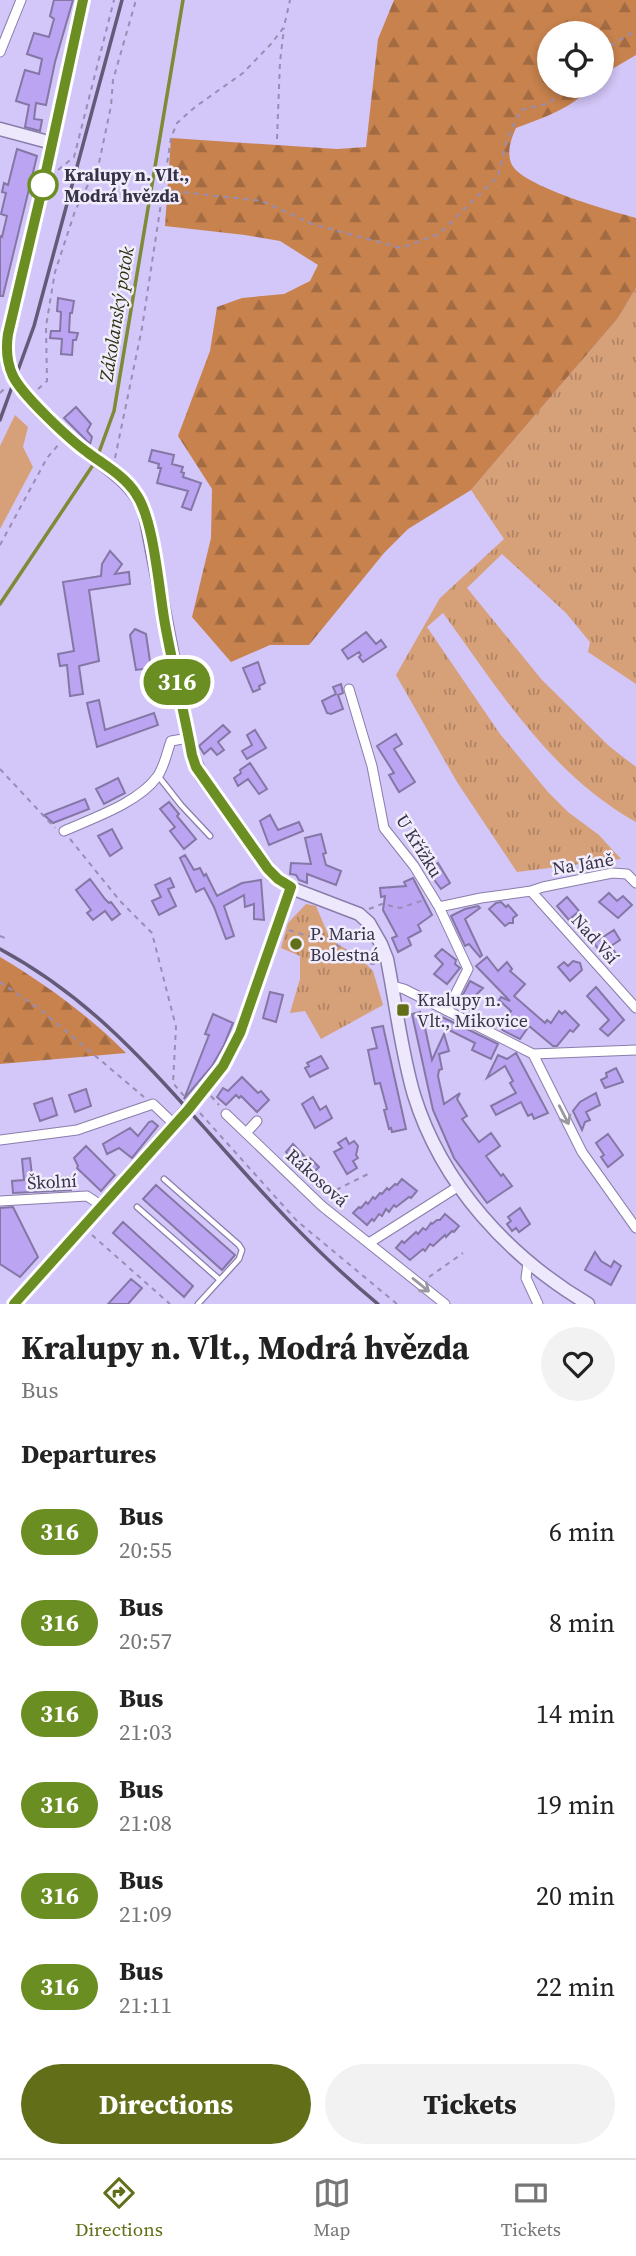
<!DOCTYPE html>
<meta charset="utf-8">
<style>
body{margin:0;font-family:"Source Serif 4",serif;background:#f2f2f2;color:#222;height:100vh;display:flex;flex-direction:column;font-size:26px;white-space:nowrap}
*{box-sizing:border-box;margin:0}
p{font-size:23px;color:#767676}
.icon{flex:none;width:38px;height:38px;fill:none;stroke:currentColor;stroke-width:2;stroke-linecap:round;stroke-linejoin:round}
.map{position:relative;height:1304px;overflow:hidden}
.panel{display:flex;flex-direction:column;background:#fff;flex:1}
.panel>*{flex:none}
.badge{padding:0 14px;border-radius:23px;font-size:24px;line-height:46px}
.fabs{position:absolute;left:537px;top:21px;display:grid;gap:14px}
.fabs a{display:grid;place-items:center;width:77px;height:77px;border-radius:50%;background:#fff;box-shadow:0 4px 10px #0003;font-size:35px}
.map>.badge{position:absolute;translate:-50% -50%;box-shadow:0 0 0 4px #fff}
h2{padding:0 21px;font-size:26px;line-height:63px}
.round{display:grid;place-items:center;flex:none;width:74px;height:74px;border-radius:37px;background:#f2f2f2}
.overview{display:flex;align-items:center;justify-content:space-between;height:119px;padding:0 21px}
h1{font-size:33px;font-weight:700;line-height:52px}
.primary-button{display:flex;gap:14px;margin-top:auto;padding:14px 21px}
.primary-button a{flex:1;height:80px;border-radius:42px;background:#636f18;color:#fff;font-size:28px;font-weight:700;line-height:80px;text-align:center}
.primary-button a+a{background:#f2f2f2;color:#222}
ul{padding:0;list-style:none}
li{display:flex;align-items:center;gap:21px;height:91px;padding:0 21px}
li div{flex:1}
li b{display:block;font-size:26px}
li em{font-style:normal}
li .badge{min-width:77px;font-weight:700;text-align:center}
.menu{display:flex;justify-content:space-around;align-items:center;height:98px;border-top:2px solid #e0e0e0;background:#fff;font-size:19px;color:#767676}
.menu a{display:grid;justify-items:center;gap:4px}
.menu .on{color:#636f18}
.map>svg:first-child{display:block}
.grass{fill:url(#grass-tufts)}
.forest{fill:url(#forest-firs)}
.park{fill:#d6a078}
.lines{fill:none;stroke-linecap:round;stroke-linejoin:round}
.stream{stroke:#7d8a36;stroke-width:3.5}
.building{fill:#bba5f2;stroke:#8477a5;stroke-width:2}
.lane-casing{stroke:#8a7dab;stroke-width:7}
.street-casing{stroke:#8a7dab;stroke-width:11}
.secondary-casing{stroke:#8a7dab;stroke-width:15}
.path{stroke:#988db4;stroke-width:2;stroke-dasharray:5 5;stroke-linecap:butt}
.lane{stroke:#fff;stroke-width:4.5}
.street{stroke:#fff;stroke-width:9}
.secondary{stroke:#eee8fd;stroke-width:12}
.rail{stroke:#625a76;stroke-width:3.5}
.oneway{stroke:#9c98a2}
.line-casing{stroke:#fff;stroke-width:16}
.line{stroke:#6b8e23;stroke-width:10}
.stop-dot{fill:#fff;stroke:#6b8e23;stroke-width:3.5}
.poi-dot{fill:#636f18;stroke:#f1edfc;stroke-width:2.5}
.labels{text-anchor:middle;stroke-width:5;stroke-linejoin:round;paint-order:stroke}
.stop-label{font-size:18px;font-weight:bold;fill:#383246;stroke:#f1edfc;text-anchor:start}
.street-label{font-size:18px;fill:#383246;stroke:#f1edfc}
.poi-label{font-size:18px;fill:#383246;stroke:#f1edfc;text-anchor:start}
.water-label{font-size:19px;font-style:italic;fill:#2e330f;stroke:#f1edfc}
</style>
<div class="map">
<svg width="636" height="1304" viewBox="0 0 636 1304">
<defs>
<pattern id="grass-tufts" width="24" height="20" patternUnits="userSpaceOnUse" patternTransform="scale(1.75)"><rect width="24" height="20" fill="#d6a078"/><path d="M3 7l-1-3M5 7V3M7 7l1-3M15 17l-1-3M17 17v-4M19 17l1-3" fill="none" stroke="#af8364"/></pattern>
<pattern id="forest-firs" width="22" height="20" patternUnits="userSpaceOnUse" patternTransform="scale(1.75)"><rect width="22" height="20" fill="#c7824d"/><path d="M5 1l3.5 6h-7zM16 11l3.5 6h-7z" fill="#a36b42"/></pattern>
</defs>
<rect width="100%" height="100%" fill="#d3c6f8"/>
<!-- grass -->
<path class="grass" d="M636,288V684L588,652L590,642L566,613L502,554L467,588L542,680L609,746L636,767V822C550,774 500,691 443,613L427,627L500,734L548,792L568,812L599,835L621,859L517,872L457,782L396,675L440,598L504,539L471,490L618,318Z
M306,904L316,906L330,939L360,958L373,971L383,1005L321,1039L305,1011L290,1013L300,979V956L281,948L288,923Z"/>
<!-- forest -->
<path class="forest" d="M394,0H636V55L602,75V33H550V86H592C571,109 545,117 516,128C511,139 506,153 512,165C524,187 611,211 636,218V288L618,318L471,490L408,529L384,553L309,645H270L231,662L192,617L211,538L212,489L178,436L210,351L217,307L242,298L284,294L310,281L318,265L280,241L245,235L165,226L171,138L337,149L366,147L378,39Z
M0,957C47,985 88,1015 126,1053L0,1064Z"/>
<!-- park -->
<path class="park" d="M15,415L28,427L23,447L33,467L0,529V446Z"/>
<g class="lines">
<!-- stream -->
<path class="stream" d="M98,455L114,411L183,0
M0,604L95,462"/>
</g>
<!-- building -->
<path class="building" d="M54,0H73L55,62L46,105L36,103L34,119L42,120L40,131L25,127L29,105L16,101L25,70L39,74L42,59L27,54L34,33L49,37L54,19L50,16Z
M17,149L37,156L3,296H0V236L2,237L7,216L1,214L6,193L2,192L4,183L8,185Z
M58,298L74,301L72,313H70L69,332L78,333L76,340H73L72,355L61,354L62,339L50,338L51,331H60L61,312L57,311Z
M76,407L91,424L87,431L92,437L90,444L64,418Z
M152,450L174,455L172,464L183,467L181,472L184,473L183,477L201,483L191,510L182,507L188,491L157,483L161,468H158L159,464L149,461Z
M110,551L122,564L115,574L129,572L130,584L89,590L99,661L79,666L83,694L70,696L67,665L60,666L58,654L74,651L63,582L101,576L102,564Z
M135,629L146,634L151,668L136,670L130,635Z
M366,632L376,644L381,640L386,647L363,662L359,657L361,655L359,652L348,659L342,650Z
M258,662L265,683L259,686L260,689L253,692L243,668Z
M341,684L343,693L338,695L343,709L331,714L327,713L322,701L336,694L333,687Z
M99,700L105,730L154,713L158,725L97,747L87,703Z
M223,725L230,732L218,742L224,750L217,755L211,748L204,754L199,746Z
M255,730L266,748L247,759L242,751L252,745L247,735Z
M396,734L402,744L394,749L415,782L399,792L389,775L394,773L377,746Z
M250,763L267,789L259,794L248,779L238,786L234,778L241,773L240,770Z
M118,778L125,793L104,804L96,789Z
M85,799L89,809L53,823L44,815Z
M169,802L179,814L177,816L196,839L184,849L170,831L175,827L160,809Z
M270,815L278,830L299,822L303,831L269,845L260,821Z
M112,829L122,848L110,856L98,836Z
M321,834L326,853L323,854L326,865L341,871L336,885L307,874V883L299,880L296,875L290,874L291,863L311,864L305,838Z
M185,855L194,870L200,868L204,876L206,874L217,896L242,883L261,880L264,920L254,919V904L245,907L244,895L224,906L234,936L226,939L214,907L204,888L196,892L180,858Z
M438,863L450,883L441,889L427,870Z
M170,878L174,887L168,889L176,906L159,915L152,901L161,897L155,885Z
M413,878L432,915L418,925L421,931L408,938L411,945L398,952L392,938L397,936L383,910L385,896L381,897L380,888L406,886L404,882Z
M90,879L105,899L109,903L111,902L120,914L112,920L105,911L93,920L87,913L91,910L76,890Z
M609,893L617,901L623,896L632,905L618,918L599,902Z
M567,897L579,911L569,920L557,906Z
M501,902L506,907L508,905L517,915L513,918V923H509L505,926L489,909L496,903Z
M478,906L480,908L465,919L482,955L480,957L469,944L465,946L451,916L465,909Z
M614,930L620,940L611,946L618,957L608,963L594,943Z
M442,949L456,960L455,964L460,968L447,984L434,974L443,964L435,956Z
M487,957L498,971L507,962L512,969L510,971L525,984L514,996L545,1023L547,1020L551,1023L559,1011L562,1014L565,1011L579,1025L573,1032L570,1030L557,1046H553L529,1026L520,1039L504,1031L498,1027L511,1011L499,1000L501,997L510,1001L476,966Z
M573,961L580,963L582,970L570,981L558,967L564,962L568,966Z
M470,981L483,988L476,995L480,997L472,1011L458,1004Z
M596,987L624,1020L608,1036L600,1029L609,1020L587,996Z
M270,992L283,995L276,1022L263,1018Z
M420,1012V1015L422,1014L432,1060L444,1034L449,1051L439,1054L442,1069L439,1070L438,1076L444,1104L460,1093L457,1099L467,1116L462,1119L479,1142L491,1133L500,1146L486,1156L501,1176L503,1174L512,1186L487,1203L454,1158L433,1110L412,1014Z
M213,1014L233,1023L224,1045L212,1066L184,1099L209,1035L205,1034Z
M442,1017L498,1044L491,1059L472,1050L475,1043L439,1025Z
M383,1026L406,1129L392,1132L391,1128L389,1129L384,1110L387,1109L380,1083L375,1084L368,1050L377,1048L372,1028Z
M516,1053L548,1113L534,1119L532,1114L528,1116L521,1102L496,1115L491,1106L516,1093L510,1083L513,1081L505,1066L487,1078L498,1055L507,1059Z
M321,1056L328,1068L310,1077L305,1068L309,1066L307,1063Z
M616,1068L623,1082L605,1088L601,1080L607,1077L606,1073Z
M242,1077L258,1093L261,1091L269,1100L257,1112L241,1096L239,1098L236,1095L226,1105L217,1097L223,1088L228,1091Z
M86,1089L91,1106L75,1112L69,1095Z
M596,1093L600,1105L586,1112L590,1120L585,1122L582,1130L573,1111L580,1102Z
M313,1097L320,1110L326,1106L332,1118L315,1128L302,1104Z
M52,1098L57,1115L40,1121L34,1104Z
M152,1121L158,1126L132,1158L119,1148L107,1154L103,1144L130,1128L138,1136L149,1122Z
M608,1134L623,1155L608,1167L601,1157L604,1155L596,1143Z
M346,1138L349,1144L354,1141L358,1146L356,1155L358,1158L353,1161L357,1168L347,1174L334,1152L342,1148L338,1143Z
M293,1144L308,1160L310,1158L319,1167L310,1176L286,1152Z
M86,1146L115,1175L101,1191L77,1168L78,1166L74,1158Z
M30,1158L33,1184L50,1183V1178L71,1177V1190L13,1193L12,1181L24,1180L22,1159Z
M402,1179L417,1191L411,1198L409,1197L396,1207L394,1205L389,1212L386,1209L382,1216L379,1214L374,1221L372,1219L367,1225L353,1213L359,1207L361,1208L366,1202L368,1204L373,1197L375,1199L380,1193L382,1194L387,1188L389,1190L395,1184L397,1185Z
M156,1185L235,1255L222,1270L143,1199Z
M13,1207L38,1257L20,1277L0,1264V1208Z
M520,1208L530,1224L519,1232L516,1228L512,1231L507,1224L511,1221L508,1217Z
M445,1214L459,1226L454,1232L452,1231L446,1237L445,1235L433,1246L430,1244L425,1251L423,1249L410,1260L396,1248L402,1241L404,1243L416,1232L418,1234L423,1228L426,1230L431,1223L432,1224L437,1220H440Z
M123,1222L193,1286L184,1297L113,1233Z
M595,1252L601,1261L611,1267L614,1261L621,1266L611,1285L585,1270Z
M131,1279L142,1288L128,1304H108Z"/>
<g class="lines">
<defs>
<path id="lane" d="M159,777L181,805L210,836
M164,1179L239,1245L242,1250L239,1259L198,1304
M137,1207L220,1280"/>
<path id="street" d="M0,52L21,0
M349,689L372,766L384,828L414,866L439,907L468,969L447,1011
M64,831C93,818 138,803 157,777C164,768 167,752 171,741L189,738
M531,891L636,1008
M439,907L481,898L531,891L543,887L612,873L627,874L636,883
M393,986L404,989L533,1054L636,1050
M533,1054L582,1152L636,1228
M226,1114L322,1206L445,1304
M246,1133L257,1121
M0,1140L77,1130L153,1104L175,1125
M0,1201L87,1196L102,1206
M369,1243L459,1186
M528,1263L526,1278L538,1304"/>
<path id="secondary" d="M83,0L44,181L8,334C6,347 7,363 13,376C23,397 64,435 84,450C107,468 130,481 144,509L192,755L201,775L273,875L291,888L359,914L369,923L381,944L387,959C396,1004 401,1051 414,1095C442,1185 509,1257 588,1304
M0,129L52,143
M14,1304L188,1109L223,1066L240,1033L291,888"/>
</defs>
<!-- lane casing -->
<use href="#lane" class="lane-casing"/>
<!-- street casing -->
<use href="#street" class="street-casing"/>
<!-- secondary casing -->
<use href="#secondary" class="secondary-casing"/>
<!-- path -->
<path class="path" d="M602,51L636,30
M277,139L280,62L284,28
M58,170L74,157L114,0
M164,190L262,201L312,224L401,248L439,234L498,176L507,139L521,110L550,103L565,86
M38,389L47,381L46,326L55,272L75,211L99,163L111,106L113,80L136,0
M0,393L7,386
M115,458L142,328L171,138L177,123L195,107L243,73L271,44L284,27L290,0
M0,545L47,458L59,444
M0,769L55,828
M70,839L120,901L152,933L176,1027L173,1083L184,1096
M369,909L382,904L400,908L424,900
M289,930L307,936L322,937L344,949L358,962L375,964
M0,936L5,938
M0,982L41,1010L144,1097
M211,1096L219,1105
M200,1113L297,1221L397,1304
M330,1198L338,1189L370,1173
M92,1235L170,1304
M429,1277L463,1253"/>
<!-- lane -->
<use href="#lane" class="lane"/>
<!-- street -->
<use href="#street" class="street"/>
<!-- secondary -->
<use href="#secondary" class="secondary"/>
<!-- rail -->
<path class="rail" d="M0,420L34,326L122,0
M0,949C89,997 143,1060 210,1134C263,1194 316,1253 378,1304"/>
</g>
<!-- one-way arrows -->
<defs><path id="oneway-shaft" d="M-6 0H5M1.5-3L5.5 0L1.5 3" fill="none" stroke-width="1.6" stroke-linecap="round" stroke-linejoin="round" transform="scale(1.75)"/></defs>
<g class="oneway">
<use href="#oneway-shaft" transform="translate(564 1115) rotate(63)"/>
<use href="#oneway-shaft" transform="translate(421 1285) rotate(39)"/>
</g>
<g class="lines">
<defs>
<path id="line" d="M14,1304L188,1110L223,1066L240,1033L291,887L278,879L268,869L196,767L192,755C184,711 173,668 165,624C159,591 154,519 136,494C125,476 104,465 87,452C69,439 22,395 13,376C7,363 6,347 8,334L44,181L83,0"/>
</defs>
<!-- line casing -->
<use href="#line" class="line-casing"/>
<!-- line -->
<use href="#line" class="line"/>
</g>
<!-- markers -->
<circle class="stop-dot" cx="43" cy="185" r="14"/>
<g class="poi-dot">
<circle cx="296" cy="944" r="7"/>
<rect x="396" y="1003" width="14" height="14" rx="3.5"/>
</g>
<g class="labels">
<!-- stop labels -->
<g class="stop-label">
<text x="64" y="181">Kralupy n. Vlt.,<tspan x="64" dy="21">Modrá hvězda</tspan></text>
</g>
<!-- street labels -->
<g class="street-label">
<text transform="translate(419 846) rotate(58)" y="6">U Křížku</text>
<text transform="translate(583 864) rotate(-9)" y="6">Na Jáně</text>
<text transform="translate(595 939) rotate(48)" y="6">Nad Vsí</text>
<text transform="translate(317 1178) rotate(42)" y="6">Rákosová</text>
<text transform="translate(52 1182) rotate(-3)" y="6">Školní</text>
</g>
<!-- poi labels -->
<g class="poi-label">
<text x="310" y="940">P. Maria<tspan x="310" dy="21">Bolestná</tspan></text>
<text x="417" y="1006">Kralupy n.<tspan x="417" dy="21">Vlt., Mikovice</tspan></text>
</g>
<!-- water labels -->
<g class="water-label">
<text transform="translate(116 314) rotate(-81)" y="7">Zákolanský potok</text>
</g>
</g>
</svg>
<div class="fabs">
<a><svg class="icon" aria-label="locate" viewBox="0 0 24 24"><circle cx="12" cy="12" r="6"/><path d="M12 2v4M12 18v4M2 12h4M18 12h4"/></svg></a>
</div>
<b class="badge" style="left:177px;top:682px;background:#6b8e23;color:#fff">316</b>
</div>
<section class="panel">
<div class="overview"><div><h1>Kralupy n. Vlt., Modrá hvězda</h1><p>Bus</p></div><a class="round"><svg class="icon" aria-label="heart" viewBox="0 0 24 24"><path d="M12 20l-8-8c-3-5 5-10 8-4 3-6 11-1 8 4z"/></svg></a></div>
<h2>Departures</h2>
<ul>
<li><span class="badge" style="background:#6b8e23;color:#fff">316</span><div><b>Bus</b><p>20:55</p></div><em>6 min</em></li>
<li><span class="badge" style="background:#6b8e23;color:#fff">316</span><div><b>Bus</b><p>20:57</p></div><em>8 min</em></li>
<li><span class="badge" style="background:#6b8e23;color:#fff">316</span><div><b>Bus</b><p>21:03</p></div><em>14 min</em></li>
<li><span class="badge" style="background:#6b8e23;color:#fff">316</span><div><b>Bus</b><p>21:08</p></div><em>19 min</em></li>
<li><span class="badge" style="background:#6b8e23;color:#fff">316</span><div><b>Bus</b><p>21:09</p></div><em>20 min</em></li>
<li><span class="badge" style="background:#6b8e23;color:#fff">316</span><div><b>Bus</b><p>21:11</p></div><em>22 min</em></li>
</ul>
<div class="primary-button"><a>Directions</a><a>Tickets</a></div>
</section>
<nav class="menu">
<a class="on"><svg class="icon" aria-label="directions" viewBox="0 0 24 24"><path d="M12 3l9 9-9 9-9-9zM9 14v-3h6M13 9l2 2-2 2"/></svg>Directions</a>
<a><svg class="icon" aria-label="map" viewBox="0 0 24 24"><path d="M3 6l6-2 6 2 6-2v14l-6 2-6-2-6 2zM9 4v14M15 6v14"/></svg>Map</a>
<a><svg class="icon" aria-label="tickets" viewBox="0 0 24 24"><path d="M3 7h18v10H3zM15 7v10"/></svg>Tickets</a>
</nav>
